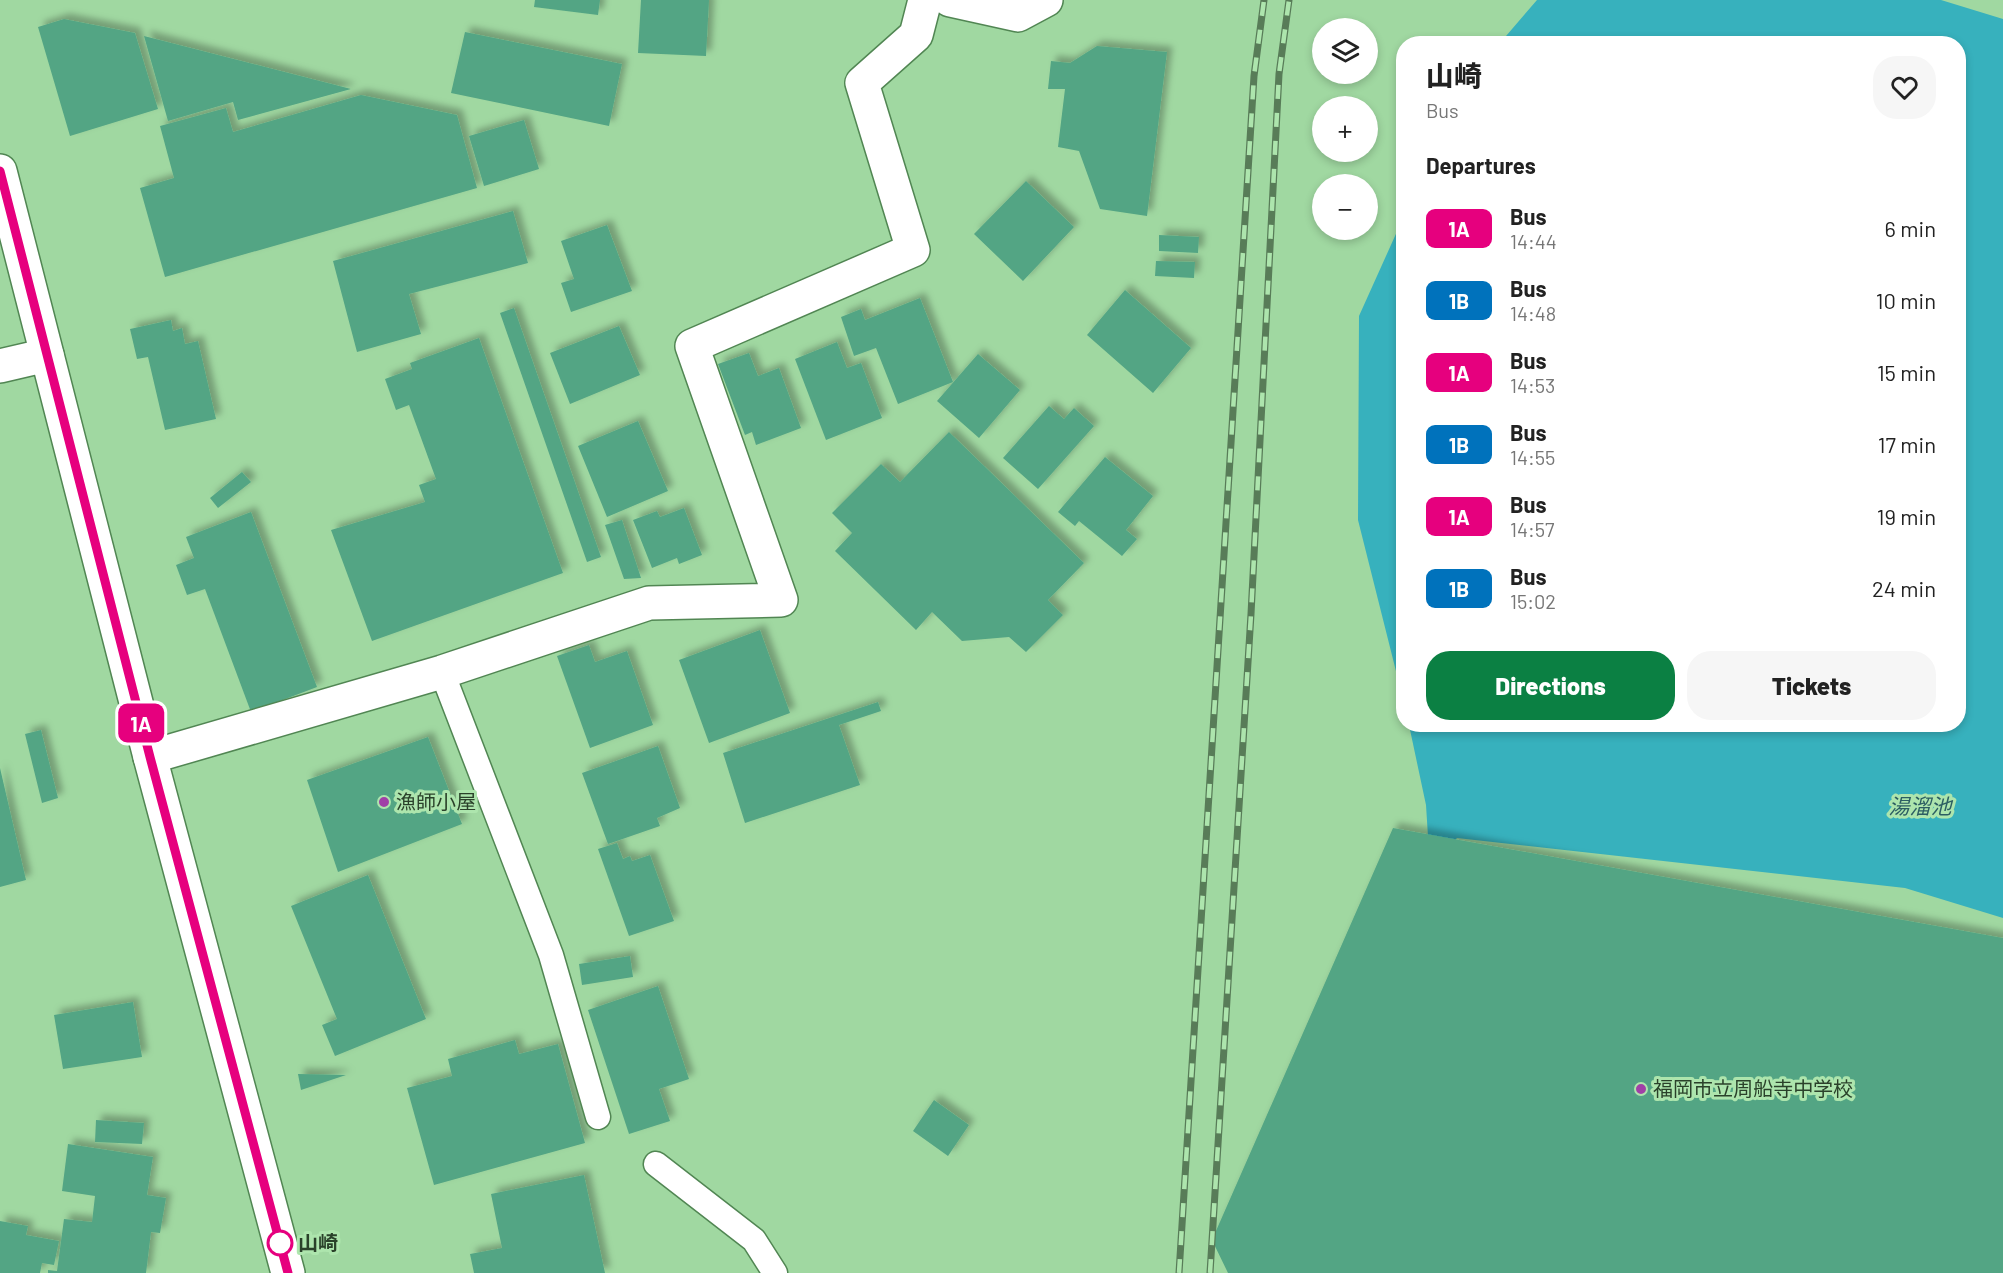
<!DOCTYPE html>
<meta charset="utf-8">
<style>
body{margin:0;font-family:Barlow,"Noto Sans JP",sans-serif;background:#f6f6f6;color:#222;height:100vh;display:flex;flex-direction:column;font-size:22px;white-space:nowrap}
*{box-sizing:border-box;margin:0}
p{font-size:20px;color:#767676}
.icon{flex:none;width:33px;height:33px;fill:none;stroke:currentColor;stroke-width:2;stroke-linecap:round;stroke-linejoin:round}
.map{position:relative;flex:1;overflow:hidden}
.panel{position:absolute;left:1396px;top:36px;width:570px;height:696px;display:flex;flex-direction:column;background:#fff;border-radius:24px;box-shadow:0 3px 9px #0003}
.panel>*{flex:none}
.badge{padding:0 12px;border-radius:9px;font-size:21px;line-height:39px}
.fabs{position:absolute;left:1312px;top:18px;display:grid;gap:12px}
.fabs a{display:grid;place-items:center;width:66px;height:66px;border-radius:50%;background:#fff;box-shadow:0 3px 9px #0003;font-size:30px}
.map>.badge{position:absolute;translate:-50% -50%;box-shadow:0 0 0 3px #fff}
h2{padding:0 30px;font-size:22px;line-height:54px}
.round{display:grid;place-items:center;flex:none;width:63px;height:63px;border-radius:24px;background:#f6f6f6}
.headline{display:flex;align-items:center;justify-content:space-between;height:102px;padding:0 30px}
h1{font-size:28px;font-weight:800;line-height:45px}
.cta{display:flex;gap:12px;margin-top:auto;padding:12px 30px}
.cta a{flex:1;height:69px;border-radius:24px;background:#0b8043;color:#fff;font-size:24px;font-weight:800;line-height:69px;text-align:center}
.cta a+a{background:#f6f6f6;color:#222}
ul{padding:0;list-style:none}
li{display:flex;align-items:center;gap:18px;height:72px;padding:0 30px}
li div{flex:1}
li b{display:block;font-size:22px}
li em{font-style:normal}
li .badge{min-width:66px;font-weight:700;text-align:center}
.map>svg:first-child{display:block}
.water{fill:#37b1bd}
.building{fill:#53a584;filter:url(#shadow)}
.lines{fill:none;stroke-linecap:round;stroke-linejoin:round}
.lane-casing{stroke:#518653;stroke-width:27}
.street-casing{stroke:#518653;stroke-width:36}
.highway-casing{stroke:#518653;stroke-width:36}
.lane{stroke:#fff;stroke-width:24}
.street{stroke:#fff;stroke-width:33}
.highway{stroke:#fff;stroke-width:33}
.rail-casing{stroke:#587c58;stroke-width:7}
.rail{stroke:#ade5ad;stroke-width:4.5;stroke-dasharray:14;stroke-linecap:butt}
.line-casing{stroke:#fff;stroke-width:14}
.line{stroke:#e6007e;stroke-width:9}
.poi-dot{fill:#a040a7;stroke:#ade5ad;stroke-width:2}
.stop-dot{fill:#fff;stroke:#e6007e;stroke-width:3}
.labels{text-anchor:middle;stroke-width:6;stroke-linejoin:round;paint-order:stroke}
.poi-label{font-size:20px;fill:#2a412a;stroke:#ade5ad;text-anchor:start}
.stop-label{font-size:20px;font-weight:bold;fill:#2a412a;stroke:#ade5ad;text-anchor:start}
.water-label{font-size:21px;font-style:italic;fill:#2c5e63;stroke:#ade5ad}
</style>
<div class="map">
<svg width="2003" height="1273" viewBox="0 0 2003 1273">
<defs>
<filter id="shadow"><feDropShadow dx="5.5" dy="-5.5" stdDeviation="3" flood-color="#0004"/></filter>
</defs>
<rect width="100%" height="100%" fill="#a0d8a1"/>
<!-- water -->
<path class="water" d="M1537,0H1941L2003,19V918L1905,888L1457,838L1430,868L1426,805L1409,725L1959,724V44L1500,43Z
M1404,216V703L1358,520L1359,316Z"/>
<!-- building -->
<path class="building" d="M535,0H600L598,15L534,7Z
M641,0H709L706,56L638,53Z
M64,19L135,33L158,109L70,136L38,27Z
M465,32L622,64L609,126L451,93Z
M144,36L351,89L238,120L233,102L168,121Z
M1097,46L1167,52L1147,216L1100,209L1079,151L1058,147L1065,89H1048L1051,61L1070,63Z
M361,95L457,115L477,188L165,277L140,188L174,178L160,126L226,108L233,132Z
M524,120L539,169L484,186L469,136Z
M1026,181L1074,227L1023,281L974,234Z
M513,211L528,263L409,294L421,334L357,352L333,261Z
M607,225L632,291L571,312L561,283L574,279L561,241Z
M1159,235L1199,237L1198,253L1159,251Z
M1156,261L1195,262L1194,278L1155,276Z
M1125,290L1191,348L1153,393L1087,335Z
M920,298L953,382L898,404L876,348L854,356L841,317L861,309L865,320Z
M514,308L601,557L587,562L500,313Z
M171,320L173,331L182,328L185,344L198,341L216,419L165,430L148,357L137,359L130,329Z
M619,326L640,375L570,404L550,353Z
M479,338L563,573L372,641L331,530L425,502L419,485L436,479L409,405L396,410L385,379L412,369L410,363Z
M837,342L847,368L861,363L882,418L826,440L795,359Z
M749,353L758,376L779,368L801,428L756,445L752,432L745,435L718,364Z
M978,354L1020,390L979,438L937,401Z
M1049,406L1064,419L1074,408L1094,426L1038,489L1003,458Z
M638,421L668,491L607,517L578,446Z
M949,432L1084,563L1048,600L1063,615L1026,652L1009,637L962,641L932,612L916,630L835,551L852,533L832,513L881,464L900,482Z
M1105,457L1153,496L1126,530L1137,539L1122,556L1079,521L1075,526L1058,512Z
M242,472L251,482L218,508L210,498Z
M684,508L702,555L679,564L677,558L652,568L633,520L657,511L660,517Z
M251,512L317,687L251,712L205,589L187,595L176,565L194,558L186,537Z
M622,520L641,578L624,579L605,525Z
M760,630L790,713L709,743L679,660Z
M589,645L595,662L627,651L653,725L590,748L557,656Z
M878,702L881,711L839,725L860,785L745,823L723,753Z
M41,730L58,798L42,803L25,734Z
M428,737L462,824L338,872L307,780Z
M658,746L680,808L657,818L660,826L608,844L582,773Z
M0,768L26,880L0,887Z
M1393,828L2003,938V1273H1228L1212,1240Z
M617,843L623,859L630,856L632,861L650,855L674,921L629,936L598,849Z
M368,875L426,1019L335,1056L322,1025L337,1019L291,906Z
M630,956L633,977L582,985L579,964Z
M658,986L689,1079L659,1089L670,1121L629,1134L588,1010Z
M133,1002L142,1057L63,1069L54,1015Z
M515,1040L519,1054L558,1044L585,1143L434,1185L407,1088L452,1076L448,1059Z
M298,1074L346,1075L301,1090Z
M934,1100L969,1125L948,1156L913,1131Z
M96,1120L144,1123L142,1144L95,1142Z
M68,1144L153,1157L147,1195L166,1198L160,1233L151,1232L146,1273H48V1270L57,1271L64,1219L92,1222L95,1196L62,1191Z
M584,1175L605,1273H474L470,1254L502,1248L491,1194Z
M0,1221L28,1226L26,1235L59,1241L54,1265L42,1263L40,1273H0Z"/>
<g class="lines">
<defs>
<path id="lane" d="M442,672L551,955L598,1117
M656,1164L754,1240L775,1273"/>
<path id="street" d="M950,0L1018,15L1046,0
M0,366L47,355
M150,757L442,672L649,603L781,600L692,346L913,250L862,83L916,35L925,0"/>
<path id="highway" d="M0,171L150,757L288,1273"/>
</defs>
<!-- lane casing -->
<use href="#lane" class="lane-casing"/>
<!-- street casing -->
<use href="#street" class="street-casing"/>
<!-- highway casing -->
<use href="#highway" class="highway-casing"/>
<!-- lane -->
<use href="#lane" class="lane"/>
<!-- street -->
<use href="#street" class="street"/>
<!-- highway -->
<use href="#highway" class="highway"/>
<defs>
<path id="rail" d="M1179,1273L1254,76L1264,0
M1210,1273L1251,614L1279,74L1289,0"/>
</defs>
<!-- rail casing -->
<use href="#rail" class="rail-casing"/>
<!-- rail -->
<use href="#rail" class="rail"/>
</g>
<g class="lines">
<defs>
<path id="line" d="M0,171L150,757L288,1273"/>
</defs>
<!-- line casing -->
<use href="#line" class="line-casing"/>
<!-- line -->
<use href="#line" class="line"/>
</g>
<!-- markers -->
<g class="poi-dot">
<circle cx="384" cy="802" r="6"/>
<circle cx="1641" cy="1089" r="6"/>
</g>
<circle class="stop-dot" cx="280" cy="1243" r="12"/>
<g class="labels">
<!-- poi labels -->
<g class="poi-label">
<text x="396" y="809">漁師小屋</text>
<text x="1653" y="1096">福岡市立周船寺中学校</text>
</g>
<!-- stop labels -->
<g class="stop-label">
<text x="298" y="1250">山崎</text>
</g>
<!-- water labels -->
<g class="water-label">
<text x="1920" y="814">湯溜池</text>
</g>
</g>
</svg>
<div class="fabs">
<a><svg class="icon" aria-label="layers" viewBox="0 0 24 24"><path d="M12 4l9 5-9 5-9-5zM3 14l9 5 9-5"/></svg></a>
<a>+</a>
<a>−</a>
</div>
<b class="badge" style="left:141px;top:723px;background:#e6007e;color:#fff">1A</b>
<section class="panel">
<div class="headline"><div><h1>山崎</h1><p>Bus</p></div><a class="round"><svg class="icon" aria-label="heart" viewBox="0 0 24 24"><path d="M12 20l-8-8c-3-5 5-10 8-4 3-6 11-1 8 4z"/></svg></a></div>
<h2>Departures</h2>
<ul>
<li><span class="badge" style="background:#e6007e;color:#fff">1A</span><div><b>Bus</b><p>14:44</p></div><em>6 min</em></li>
<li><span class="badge" style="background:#0072bc;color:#fff">1B</span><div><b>Bus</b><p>14:48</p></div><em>10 min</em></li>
<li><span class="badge" style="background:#e6007e;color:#fff">1A</span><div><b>Bus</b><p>14:53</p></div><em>15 min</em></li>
<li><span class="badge" style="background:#0072bc;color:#fff">1B</span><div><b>Bus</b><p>14:55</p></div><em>17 min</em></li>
<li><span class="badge" style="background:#e6007e;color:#fff">1A</span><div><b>Bus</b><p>14:57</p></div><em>19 min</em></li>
<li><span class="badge" style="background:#0072bc;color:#fff">1B</span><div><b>Bus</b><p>15:02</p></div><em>24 min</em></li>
</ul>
<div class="cta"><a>Directions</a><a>Tickets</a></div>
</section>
</div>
